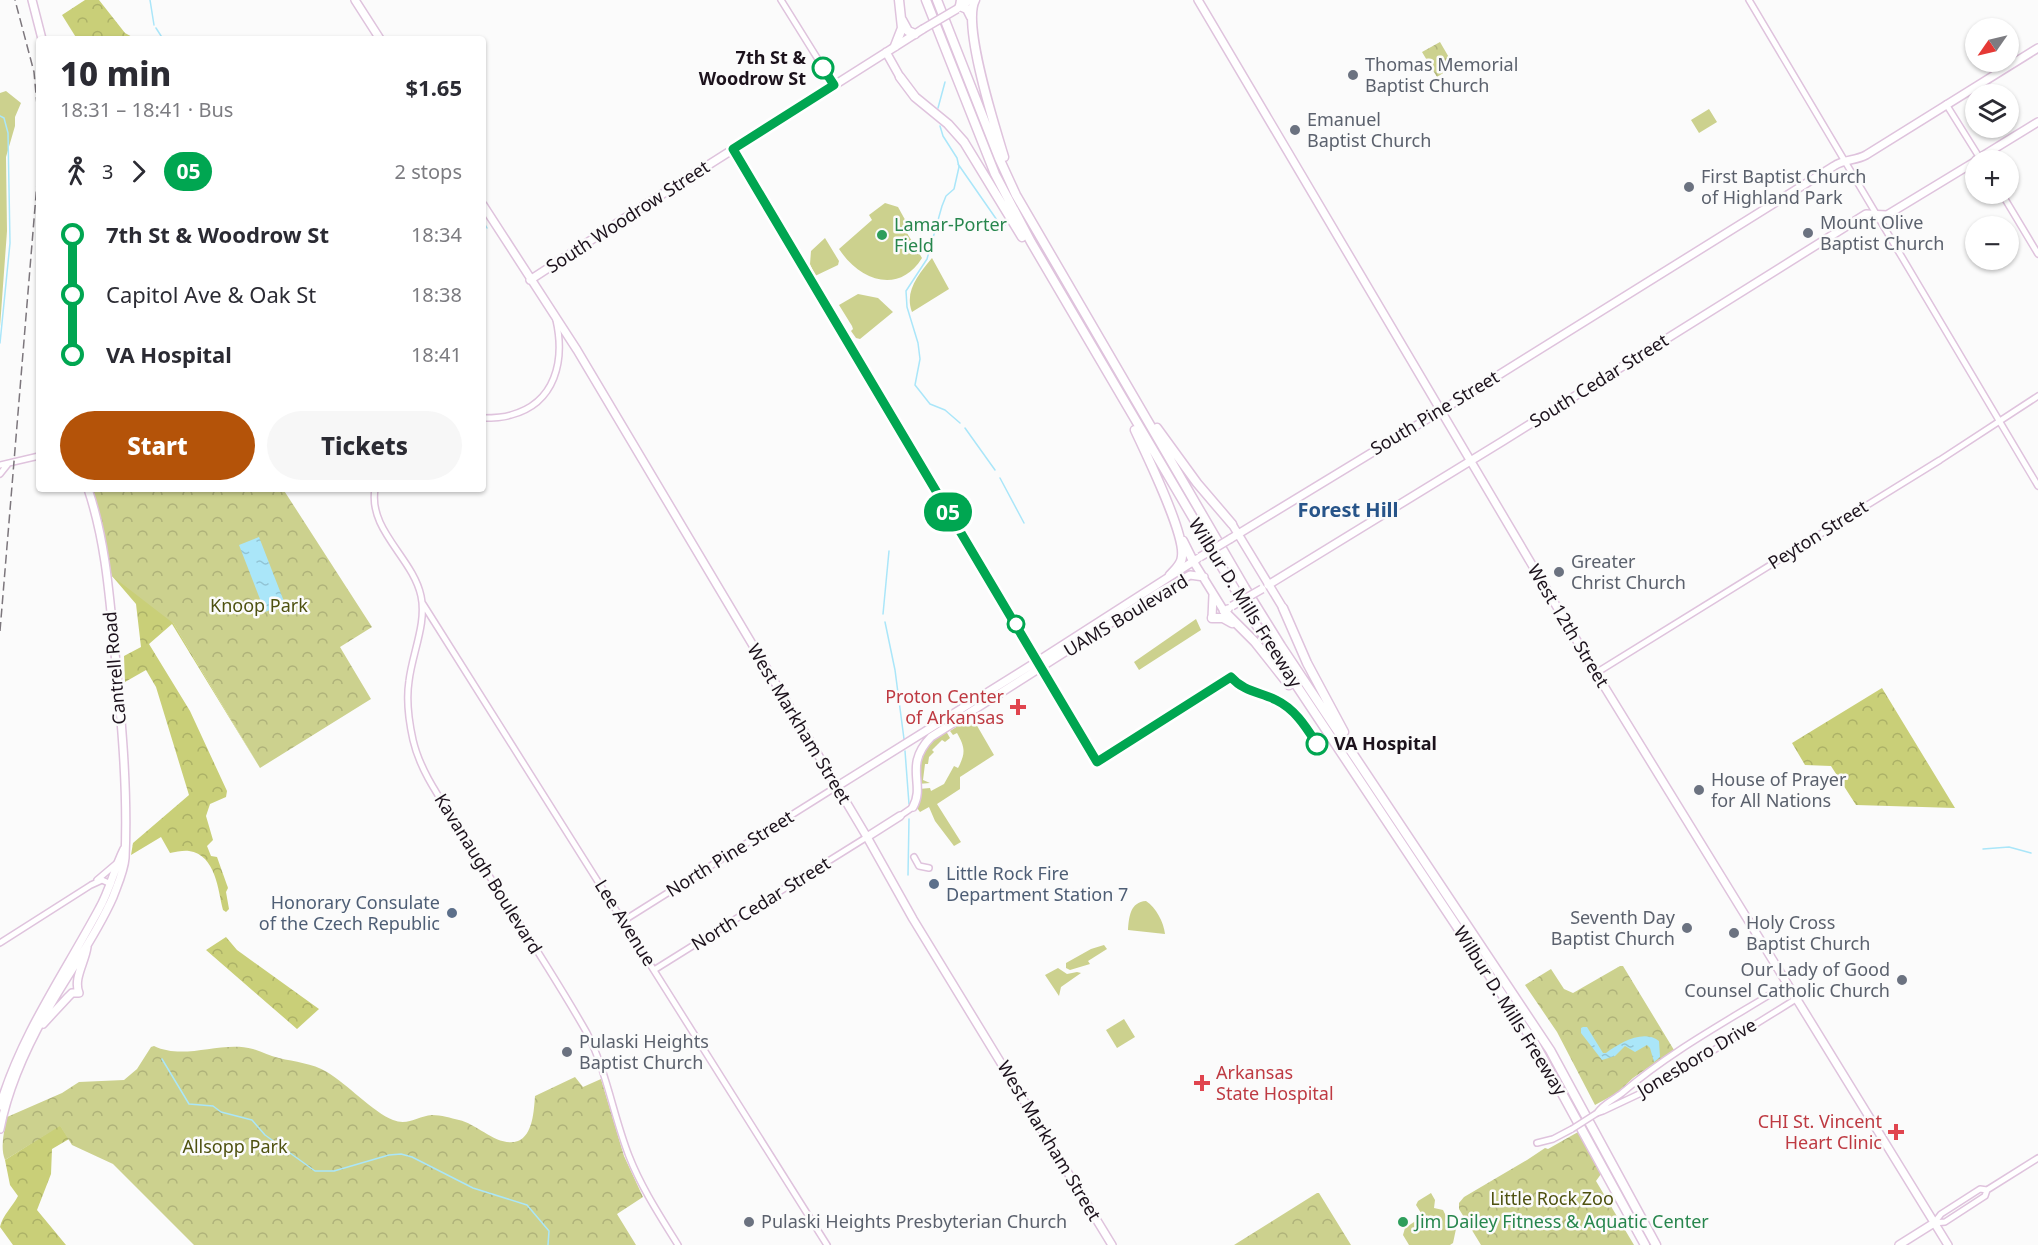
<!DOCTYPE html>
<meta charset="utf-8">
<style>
body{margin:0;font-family:"Noto Sans",sans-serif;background:#f7f7f7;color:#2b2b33;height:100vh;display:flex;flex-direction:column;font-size:22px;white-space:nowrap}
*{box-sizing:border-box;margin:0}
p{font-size:20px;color:#7c7c81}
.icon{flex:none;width:33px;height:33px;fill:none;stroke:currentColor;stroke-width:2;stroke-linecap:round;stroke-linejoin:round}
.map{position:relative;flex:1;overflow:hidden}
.drawer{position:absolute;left:36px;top:36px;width:450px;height:456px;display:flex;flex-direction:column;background:#fff;border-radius:6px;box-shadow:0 2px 4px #0004}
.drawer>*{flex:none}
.badge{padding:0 12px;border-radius:20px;font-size:21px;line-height:39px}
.needle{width:39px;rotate:236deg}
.buttons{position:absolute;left:1965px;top:18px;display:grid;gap:12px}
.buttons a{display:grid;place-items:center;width:54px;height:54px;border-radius:50%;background:#fff;box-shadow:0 2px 4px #0004;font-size:30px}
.map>.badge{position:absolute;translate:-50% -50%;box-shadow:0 0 0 3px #fff}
.legs{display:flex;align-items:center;gap:9px;height:66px;padding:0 24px;font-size:20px}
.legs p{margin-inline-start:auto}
.head{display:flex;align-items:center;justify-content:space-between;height:102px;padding:0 24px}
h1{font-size:33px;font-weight:800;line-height:45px}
.primary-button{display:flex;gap:12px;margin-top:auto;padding:12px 24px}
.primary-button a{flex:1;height:69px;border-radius:36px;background:#b45309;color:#fff;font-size:24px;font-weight:800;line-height:69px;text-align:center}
.primary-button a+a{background:#f7f7f7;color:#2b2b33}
ul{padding:0 24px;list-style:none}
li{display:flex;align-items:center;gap:21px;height:60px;font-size:22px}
li i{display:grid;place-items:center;width:9px;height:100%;margin:0 8px;background:currentColor}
li i::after{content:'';width:15px;height:15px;margin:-8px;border:4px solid;border-radius:50%;background:#fff}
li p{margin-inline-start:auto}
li:first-child i{background:linear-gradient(#0000 50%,currentColor 0)}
li:last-child i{background:linear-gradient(currentColor 50%,#0000 0)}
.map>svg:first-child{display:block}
.green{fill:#ccd18e}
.forest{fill:url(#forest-crowns)}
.park{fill:url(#park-crowns)}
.water{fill:url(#water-ripples)}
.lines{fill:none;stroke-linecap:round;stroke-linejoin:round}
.stream{stroke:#aae6f9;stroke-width:1.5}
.minor-casing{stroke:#dfc3dd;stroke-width:8}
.major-casing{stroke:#dfc3dd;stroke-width:10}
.highway-casing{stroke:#dfc3dd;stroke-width:11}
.minor{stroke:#fff;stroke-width:5}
.major{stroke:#fff;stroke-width:7}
.highway{stroke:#fff;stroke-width:8}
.rail{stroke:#7c767c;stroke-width:1.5;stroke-dasharray:9 4.5;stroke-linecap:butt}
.minor-bridge-casing{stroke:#dfc3dd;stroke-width:8;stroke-linecap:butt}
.major-bridge-casing{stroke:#dfc3dd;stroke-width:10;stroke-linecap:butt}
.minor-bridge{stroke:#fff;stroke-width:5}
.major-bridge{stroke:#fff;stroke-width:7}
.line-1-casing{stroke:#fff;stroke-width:14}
.line-1{stroke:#00a651;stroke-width:9}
.stop-1-dot{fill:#fff;stroke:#00a651;stroke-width:3}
.worship-dot{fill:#6b7280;stroke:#fbfbfb;stroke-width:2}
.leisure-dot{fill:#2e9e5b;stroke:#fbfbfb;stroke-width:2}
.health-dot{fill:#e0444e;stroke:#fbfbfb;stroke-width:2}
.service-dot{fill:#5c6f8a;stroke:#fbfbfb;stroke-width:2}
.labels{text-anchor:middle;stroke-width:5;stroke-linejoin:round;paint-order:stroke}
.stop-label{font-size:18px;font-weight:bold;fill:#1c121c;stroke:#fbfbfb;text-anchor:end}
.worship-label{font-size:18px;fill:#5b616d;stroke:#fbfbfb;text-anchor:start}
.street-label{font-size:18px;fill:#1c121c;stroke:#fbfbfb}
.leisure-label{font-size:18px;fill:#27864d;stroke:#fbfbfb;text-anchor:start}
.park-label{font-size:18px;fill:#4e5110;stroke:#fbfbfb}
.health-label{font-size:18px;fill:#be3a42;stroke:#fbfbfb;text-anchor:end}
.service-label{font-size:18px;fill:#4e5e75;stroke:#fbfbfb;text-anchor:start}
.neighbourhood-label{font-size:20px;font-weight:bold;fill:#275489;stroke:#fbfbfb}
</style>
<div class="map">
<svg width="2038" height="1245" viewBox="0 0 2038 1245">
<defs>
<pattern id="forest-crowns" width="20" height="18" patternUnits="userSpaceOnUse" patternTransform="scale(1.5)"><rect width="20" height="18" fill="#c9cf78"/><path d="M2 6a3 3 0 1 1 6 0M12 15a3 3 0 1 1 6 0" fill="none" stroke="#acb167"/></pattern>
<pattern id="park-crowns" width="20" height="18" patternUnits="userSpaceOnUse" patternTransform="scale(1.5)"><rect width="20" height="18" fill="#ccd18e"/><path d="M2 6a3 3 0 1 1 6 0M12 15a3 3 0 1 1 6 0" fill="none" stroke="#afb27a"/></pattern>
<pattern id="water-ripples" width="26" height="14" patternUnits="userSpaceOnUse" patternTransform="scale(1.5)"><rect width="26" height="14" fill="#aae6f9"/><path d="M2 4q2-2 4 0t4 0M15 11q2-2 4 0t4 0" fill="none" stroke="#92c4d5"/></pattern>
</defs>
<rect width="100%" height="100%" fill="#fbfbfb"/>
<!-- green -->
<path class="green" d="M6,91L21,103L15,117V126L6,157L7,231L0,327V93Z
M1709,109L1717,122L1699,133L1691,120Z
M885,203L898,207L908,225L904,228L922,258C899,295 860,281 839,249L872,220L869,215Z
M825,238L839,261L838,265L815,276L810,264L811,251Z
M932,258L949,289L912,312C904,291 919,274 932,258Z
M858,294L878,298L893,312L860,339L856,338L851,331L853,329L852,326L839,305Z
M1196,619L1201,630L1139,670L1134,662Z
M972,717L994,755L960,777V789L937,804L961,842L954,846L935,821L929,807L920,812L917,808L919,789L930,788L931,791L944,784L954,766L958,768C966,753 965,747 957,733L953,735L950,731Z
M946,731L950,738L945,742L942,740L932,750L934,752L929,757L928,764H925L923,780L930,783L918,784C920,756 922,747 946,731Z
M1146,901C1156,907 1164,923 1165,934L1128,930C1129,917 1130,902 1146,901Z
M1104,945L1107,949L1088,961L1090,964L1070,970L1066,968V963L1091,949Z
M1058,968L1067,974L1077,972L1081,973L1061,987L1059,996L1045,975Z
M1124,1019L1135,1037L1117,1048L1106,1030Z
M1431,1193L1435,1200L1434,1208L1443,1210L1446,1216L1445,1225L1456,1229L1453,1243L1450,1245H1409L1403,1235L1405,1228L1423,1216L1416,1205L1418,1201Z"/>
<!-- forest -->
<path class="forest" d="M85,0H99L125,33L136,39H77L62,15Z
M93,489L260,768L172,624L149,644L190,711L227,791L226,797L210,804L206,816L213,840L207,846L211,856L217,857L228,888L226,892L229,909L226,912L223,910C218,890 216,855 189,851C184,850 176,852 170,853L161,837L131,855L133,843L189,795L156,687L146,670L125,682L124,656L141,647L136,604L112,576Z
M1882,688L1955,808L1856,805L1831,766L1805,765L1792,743Z
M226,937L237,950L319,1009L297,1029L206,950Z
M60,1125L69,1139L52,1149L51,1174L37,1210L66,1245H13L0,1227C2,1216 13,1206 18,1196L10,1185L5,1160Z"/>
<!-- park -->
<path class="park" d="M1440,42L1454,66L1437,77L1422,52Z
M92,489H283L372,627L340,647L371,699L260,768L173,623L112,576Z
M1620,966H1623L1674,1050L1633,1078L1617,1093L1595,1105L1557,1032L1525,985L1551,969L1564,989L1573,993Z
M154,1046C185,1061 221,1040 253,1049C262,1052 270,1056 279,1058C295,1062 312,1063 327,1072C347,1084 373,1112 393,1120C408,1126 418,1116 432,1115C441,1115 451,1118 459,1120C478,1124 498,1148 518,1141C533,1135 534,1110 535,1096L575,1077L583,1087L601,1079L624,1156L643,1197L617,1214L636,1245H194L113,1164L72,1145L60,1126L5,1160C0,1147 4,1132 7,1117L62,1093L79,1082L124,1080L137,1069L151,1047Z
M1578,1132L1601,1174L1596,1181L1634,1245H1481L1459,1209V1203L1464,1197L1527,1160L1545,1148L1548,1149Z
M1317,1193H1319L1351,1245H1234Z"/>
<!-- water -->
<path class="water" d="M259,537L285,604L265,612L239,545Z
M1583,1027H1587L1603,1053H1606C1620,1043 1643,1029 1659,1041L1660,1057L1654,1062L1650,1048L1647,1045L1635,1052L1625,1046L1615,1056L1602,1060L1581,1033V1028Z"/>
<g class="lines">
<!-- stream -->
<path class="stream" d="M150,0L154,25
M156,28L163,39
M938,108L945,82
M0,116L4,118L8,133L10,243L0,343
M940,126L943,136L957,158L959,167L954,189L946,196L942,206L927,259L906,291L907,307L918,343L920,359L915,385L930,404L945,410L960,423
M958,164L999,223L1005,225
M483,221L487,228
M965,428L995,470
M1000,478L1024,523
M883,614L889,551
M885,622L895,670L904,739
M905,751L909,804
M1983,849L2009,847L2031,853
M908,875L909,819
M162,1059L189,1104L213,1106L221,1112L252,1120L265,1135L315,1171H334L389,1155L401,1154L412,1157L473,1188L527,1205L549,1231L548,1245"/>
<defs>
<path id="minor" d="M781,0L834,85
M1749,0L2038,486
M1946,104L1981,160
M2002,194L2038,254
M483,418C492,418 502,418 511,415C556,403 565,360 556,320
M0,465L39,456
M0,474L8,464
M375,489C368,530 413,558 421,596C427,623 412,654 409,681C406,700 409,722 413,740C421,775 446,806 464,836C505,902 549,966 587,1033C607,1072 613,1115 629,1156C641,1187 660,1216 678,1245
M423,604L827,1245
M1596,673L1940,460L2038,396
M900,816L913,807
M914,857L919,866L929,868
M97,880L117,863
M623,921L836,787
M0,943L91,885L102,880L111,884
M654,970L867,837
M1597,1113L1603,1111L1656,1086L1796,999
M1597,1113C1603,1104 1613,1100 1622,1093C1672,1050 1731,1019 1787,984
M1537,1143L1553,1139L1572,1129
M1934,1223L1941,1214L1980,1189L1987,1190L2038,1158
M1934,1223L1945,1222L1985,1196L1987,1190"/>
<path id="major" d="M32,0L42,39
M355,0L380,39
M1198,0L1596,673L1948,1245
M959,7L970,0
M886,52L900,77
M1976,160L2038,122
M483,205L577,350L867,837L913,919L1112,1245
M530,280L631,214L923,29
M1232,524L1283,608
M1230,539L1465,396L1834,166C1844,159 1855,161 1866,155L2038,48
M1193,561L1224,611L1228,609
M1268,585L1503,441L1866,214L1887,215L1976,161
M1212,618L1213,595
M836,787L1041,659L1197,559
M913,807C926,784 903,766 931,737L1161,591L1190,575L1204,577
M867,837L900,816
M43,1024L68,997L72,993H79C73,979 85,962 87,947
M0,1106C21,1035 64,974 99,909C110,890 114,869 124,849
M0,1129C8,1088 26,1048 47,1011C68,973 95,938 113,897C117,886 124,871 125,858C128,793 122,728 116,663C110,605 107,545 88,489
M1899,1245L1934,1223"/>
<path id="highway" d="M926,0L995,174L1031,242L1253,620L1535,1044L1645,1245
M937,0L999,158L1016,195L1245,588L1281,646L1550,1050L1656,1245
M961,0L960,6L967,9L971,17
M975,0C962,25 995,127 1004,157
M902,20L908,31L915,34
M895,46L902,28L899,0
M900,77L915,97L948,124L964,142L1022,237
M1157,428L1197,483L1232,524
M1135,430C1146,454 1185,533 1182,556C1182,564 1175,570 1170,575
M1183,541L1193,561
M1283,608L1307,663L1344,732
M1224,611L1255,642L1289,685
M1212,618H1223L1232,623"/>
</defs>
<!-- minor casing -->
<use href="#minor" class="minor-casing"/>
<!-- major casing -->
<use href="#major" class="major-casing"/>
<!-- highway casing -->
<use href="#highway" class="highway-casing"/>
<!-- minor -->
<use href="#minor" class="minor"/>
<!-- major -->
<use href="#major" class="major"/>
<!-- highway -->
<use href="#highway" class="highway"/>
<!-- rail -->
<path class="rail" d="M0,631L39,159L37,105L34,72L15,0"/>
<defs>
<path id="minor-bridge" d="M1572,1129L1597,1113"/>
<path id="major-bridge" d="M923,29L957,9
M1200,557L1230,539
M1232,606L1262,589"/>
</defs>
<!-- minor-bridge casing -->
<use href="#minor-bridge" class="minor-bridge-casing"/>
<!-- major-bridge casing -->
<use href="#major-bridge" class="major-bridge-casing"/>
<!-- minor-bridge -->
<use href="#minor-bridge" class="minor-bridge"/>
<!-- major-bridge -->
<use href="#major-bridge" class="major-bridge"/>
</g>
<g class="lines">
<defs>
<path id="line-1" d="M823,68L834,85L733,149L1097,762L1231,677C1244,692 1260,692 1276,700C1295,709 1306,727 1317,744"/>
</defs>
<!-- line-1 casing -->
<use href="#line-1" class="line-1-casing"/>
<!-- line-1 -->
<use href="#line-1" class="line-1"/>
</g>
<!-- markers -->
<g class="stop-1-dot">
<circle cx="823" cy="68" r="10"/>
<circle cx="1016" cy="624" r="8"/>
<circle cx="1317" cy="744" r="10"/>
</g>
<g class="worship-dot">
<circle cx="1353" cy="75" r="6"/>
<circle cx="1295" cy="130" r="6"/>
<circle cx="1689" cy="187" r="6"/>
<circle cx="1808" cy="233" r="6"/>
<circle cx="1559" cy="572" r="6"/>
<circle cx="1699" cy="790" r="6"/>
<circle cx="1687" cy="928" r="6"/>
<circle cx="1734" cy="933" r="6"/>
<circle cx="1902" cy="980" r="6"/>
<circle cx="567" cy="1052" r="6"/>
<circle cx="749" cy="1222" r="6"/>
</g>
<g class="leisure-dot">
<circle cx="882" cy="235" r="6"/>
<circle cx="1403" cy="1222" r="6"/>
</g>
<g class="health-dot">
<path d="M1015 698h6v6h6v6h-6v6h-6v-6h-6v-6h6z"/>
<path d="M1199 1074h6v6h6v6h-6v6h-6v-6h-6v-6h6z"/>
<path d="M1893 1123h6v6h6v6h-6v6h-6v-6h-6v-6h6z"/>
</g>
<g class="service-dot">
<circle cx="934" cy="884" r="6"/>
<circle cx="452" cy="913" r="6"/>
</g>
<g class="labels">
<!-- stop labels -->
<g class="stop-label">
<text x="806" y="64">7th St &amp;<tspan x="806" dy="21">Woodrow St</tspan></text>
<text x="1334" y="750" text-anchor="start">VA Hospital</text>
</g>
<!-- worship labels -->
<g class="worship-label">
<text x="1365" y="71">Thomas Memorial<tspan x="1365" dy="21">Baptist Church</tspan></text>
<text x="1307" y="126">Emanuel<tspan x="1307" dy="21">Baptist Church</tspan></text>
<text x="1701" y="183">First Baptist Church<tspan x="1701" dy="21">of Highland Park</tspan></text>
<text x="1820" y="229">Mount Olive<tspan x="1820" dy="21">Baptist Church</tspan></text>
<text x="1571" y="568">Greater<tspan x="1571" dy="21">Christ Church</tspan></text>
<text x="1711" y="786">House of Prayer<tspan x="1711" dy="21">for All Nations</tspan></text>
<text x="1675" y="924" text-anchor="end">Seventh Day<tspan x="1675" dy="21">Baptist Church</tspan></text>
<text x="1746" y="929">Holy Cross<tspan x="1746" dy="21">Baptist Church</tspan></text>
<text x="1890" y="976" text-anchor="end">Our Lady of Good<tspan x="1890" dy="21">Counsel Catholic Church</tspan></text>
<text x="579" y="1048">Pulaski Heights<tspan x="579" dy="21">Baptist Church</tspan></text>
<text x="761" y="1228">Pulaski Heights Presbyterian Church</text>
</g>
<!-- street labels -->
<g class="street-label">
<text transform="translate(628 217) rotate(-33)" y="6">South Woodrow Street</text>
<text transform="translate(1599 381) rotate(-32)" y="6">South Cedar Street</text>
<text transform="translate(1435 413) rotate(-31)" y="6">South Pine Street</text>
<text transform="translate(1818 535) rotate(-32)" y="6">Peyton Street</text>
<text transform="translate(1245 603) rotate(58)" y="6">Wilbur D. Mills Freeway</text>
<text transform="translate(1126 616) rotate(-31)" y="6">UAMS Boulevard</text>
<text transform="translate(1568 626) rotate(59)" y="6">West 12th Street</text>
<text transform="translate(115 668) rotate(-95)" y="6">Cantrell Road</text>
<text transform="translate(799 724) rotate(59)" y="6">West Markham Street</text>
<text transform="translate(730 854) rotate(-32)" y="6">North Pine Street</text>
<text transform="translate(488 874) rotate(58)" y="6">Kavanaugh Boulevard</text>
<text transform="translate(761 904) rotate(-32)" y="6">North Cedar Street</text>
<text transform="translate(625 923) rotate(58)" y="6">Lee Avenue</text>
<text transform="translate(1510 1011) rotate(58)" y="6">Wilbur D. Mills Freeway</text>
<text transform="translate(1697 1058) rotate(-31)" y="6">Jonesboro Drive</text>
<text transform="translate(1049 1141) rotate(59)" y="6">West Markham Street</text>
</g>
<!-- leisure labels -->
<g class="leisure-label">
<text x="894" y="231">Lamar-Porter<tspan x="894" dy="21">Field</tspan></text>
<text x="1415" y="1228">Jim Dailey Fitness &amp; Aquatic Center</text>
</g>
<!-- park labels -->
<g class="park-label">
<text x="259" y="612">Knoop Park</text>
<text x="235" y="1153">Allsopp Park</text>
<text x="1552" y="1205">Little Rock Zoo</text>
</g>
<!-- health labels -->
<g class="health-label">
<text x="1004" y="703">Proton Center<tspan x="1004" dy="21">of Arkansas</tspan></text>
<text x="1216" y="1079" text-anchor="start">Arkansas<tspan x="1216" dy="21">State Hospital</tspan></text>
<text x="1882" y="1128">CHI St. Vincent<tspan x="1882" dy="21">Heart Clinic</tspan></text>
</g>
<!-- service labels -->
<g class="service-label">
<text x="946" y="880">Little Rock Fire<tspan x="946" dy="21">Department Station 7</tspan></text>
<text x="440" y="909" text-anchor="end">Honorary Consulate<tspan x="440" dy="21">of the Czech Republic</tspan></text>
</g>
<!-- neighbourhood labels -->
<g class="neighbourhood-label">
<text x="1348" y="517">Forest Hill</text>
</g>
</g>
</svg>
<div class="buttons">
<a><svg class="needle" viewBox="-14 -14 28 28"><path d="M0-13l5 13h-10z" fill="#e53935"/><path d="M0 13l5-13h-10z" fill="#7c7c81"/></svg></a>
<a><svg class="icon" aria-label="layers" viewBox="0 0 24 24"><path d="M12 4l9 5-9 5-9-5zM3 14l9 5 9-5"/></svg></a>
<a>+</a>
<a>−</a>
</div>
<b class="badge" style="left:948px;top:512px;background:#00a651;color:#fff">05</b>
<section class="drawer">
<div class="head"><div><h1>10 min</h1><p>18:31 – 18:41 · Bus</p></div><b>$1.65</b></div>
<div class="legs"><svg class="icon" aria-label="walk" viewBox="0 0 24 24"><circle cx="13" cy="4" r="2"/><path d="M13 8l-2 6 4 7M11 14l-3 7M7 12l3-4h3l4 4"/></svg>3<svg class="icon" aria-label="forward" viewBox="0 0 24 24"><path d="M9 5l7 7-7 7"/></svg><b class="badge" style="background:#00a651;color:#fff">05</b><p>2 stops</p></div>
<ul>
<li><i style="color:#00a651"></i><b>7th St &amp; Woodrow St</b><p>18:34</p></li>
<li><i style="color:#00a651"></i><span>Capitol Ave &amp; Oak St</span><p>18:38</p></li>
<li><i style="color:#00a651"></i><b>VA Hospital</b><p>18:41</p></li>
</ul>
<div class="primary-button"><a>Start</a><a>Tickets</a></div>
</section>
</div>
